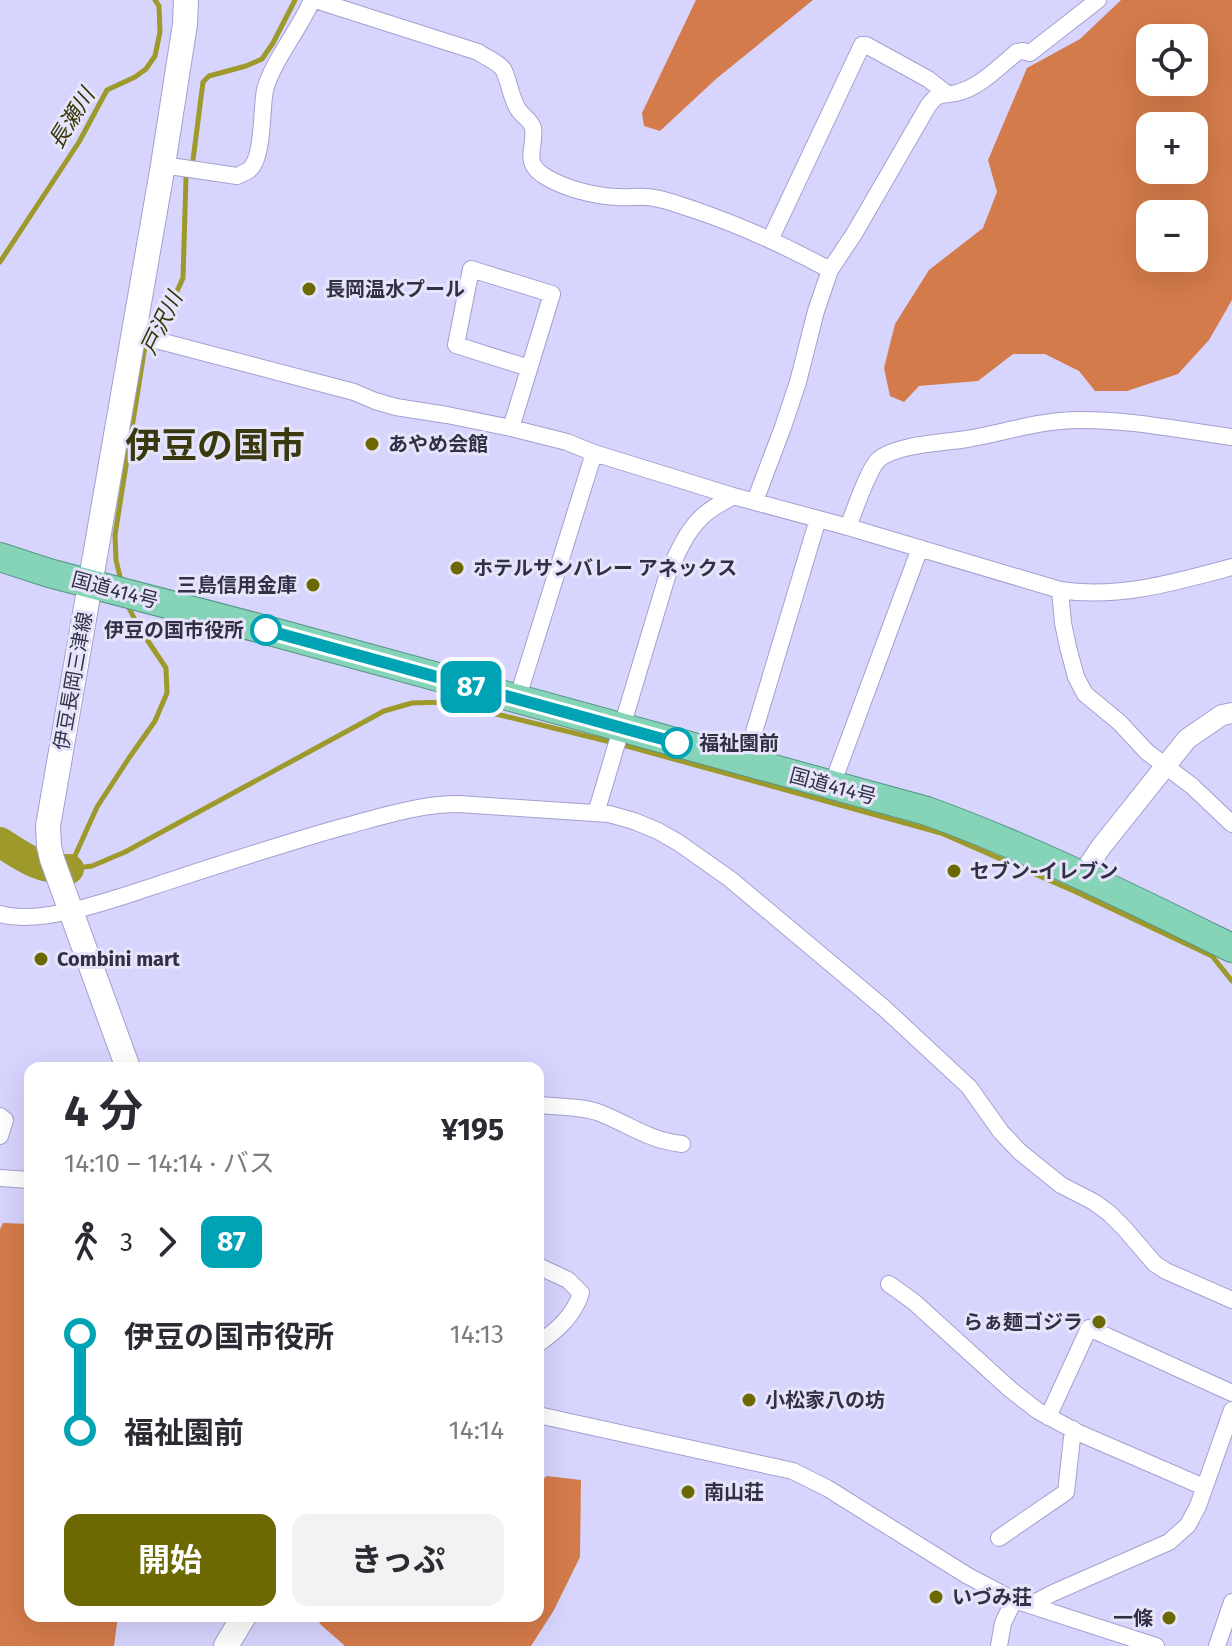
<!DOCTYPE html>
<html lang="ja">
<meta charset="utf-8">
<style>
body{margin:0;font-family:"Fira Sans","Noto Sans JP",sans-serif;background:#f2f2f3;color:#2b2b33;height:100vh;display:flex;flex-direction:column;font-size:30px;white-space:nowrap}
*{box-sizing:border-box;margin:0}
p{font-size:26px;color:#7c7c81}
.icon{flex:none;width:44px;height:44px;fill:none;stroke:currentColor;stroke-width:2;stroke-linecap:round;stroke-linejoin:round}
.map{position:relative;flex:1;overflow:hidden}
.details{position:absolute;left:24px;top:1062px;width:520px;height:560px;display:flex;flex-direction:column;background:#fff;border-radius:16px;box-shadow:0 8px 32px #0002}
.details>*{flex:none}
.badge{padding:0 16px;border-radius:12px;font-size:28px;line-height:52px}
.controls{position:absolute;left:1136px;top:24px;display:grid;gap:16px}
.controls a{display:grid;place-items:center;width:72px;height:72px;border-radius:16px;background:#fff;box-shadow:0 8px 32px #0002;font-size:40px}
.map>.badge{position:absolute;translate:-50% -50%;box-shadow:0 0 0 4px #fff}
.legs{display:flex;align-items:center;gap:12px;height:88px;padding:0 40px;font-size:26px}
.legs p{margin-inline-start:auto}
.head{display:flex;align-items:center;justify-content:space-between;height:136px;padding:0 40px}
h1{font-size:44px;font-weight:700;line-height:60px}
.button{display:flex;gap:16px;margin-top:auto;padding:16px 40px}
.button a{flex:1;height:92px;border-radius:16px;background:#6c6903;color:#fff;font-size:32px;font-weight:700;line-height:92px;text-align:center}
.button a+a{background:#f2f2f3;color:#2b2b33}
ul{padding:0 40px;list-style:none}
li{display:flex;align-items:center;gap:28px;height:96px;font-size:30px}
li i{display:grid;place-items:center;width:12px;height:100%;margin:0 10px;background:currentColor}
li i::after{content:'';width:20px;height:20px;margin:-10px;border:6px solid;border-radius:50%;background:#fff}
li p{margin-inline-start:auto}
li:first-child i{background:linear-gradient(#0000 50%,currentColor 0)}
li:last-child i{background:linear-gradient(currentColor 50%,#0000 0)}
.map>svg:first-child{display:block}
.forest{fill:#d47b4b;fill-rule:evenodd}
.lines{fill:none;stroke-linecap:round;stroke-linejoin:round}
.stream{stroke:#9d992b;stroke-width:5}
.river{stroke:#9d992b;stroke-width:30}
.minor-casing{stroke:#a3a0d1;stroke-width:18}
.tertiary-casing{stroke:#a3a0d1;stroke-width:22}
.secondary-casing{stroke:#a3a0d1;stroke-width:26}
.trunk-casing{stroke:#559484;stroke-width:30}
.minor{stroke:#fff;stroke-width:16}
.tertiary{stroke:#fff;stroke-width:20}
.secondary{stroke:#fff;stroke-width:24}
.trunk{stroke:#86d4b8;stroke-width:28}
.line-1-casing{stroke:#fff;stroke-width:18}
.line-1{stroke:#00a3b4;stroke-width:12}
.poi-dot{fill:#6c6903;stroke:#e5e4fa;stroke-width:3}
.stop-1-dot{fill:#fff;stroke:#00a3b4;stroke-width:4}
.labels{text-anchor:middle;stroke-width:6;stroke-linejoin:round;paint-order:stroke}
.poi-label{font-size:20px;font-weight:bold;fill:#323044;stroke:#e5e4fa;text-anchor:start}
.street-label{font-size:20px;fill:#323044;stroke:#e5e4fa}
.stop-label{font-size:20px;font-weight:bold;fill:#323044;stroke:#e5e4fa;text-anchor:end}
.water-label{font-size:22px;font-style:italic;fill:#363506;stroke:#e5e4fa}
.town-label{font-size:36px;font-weight:bold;fill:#39380e;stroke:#e5e4fa}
</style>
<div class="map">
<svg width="1232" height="1646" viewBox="0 0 1232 1646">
<rect width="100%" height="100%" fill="#d7d5fe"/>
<!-- forest -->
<path class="forest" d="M696,0H813L716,79L660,131L644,126L642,113Z
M1121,0H1232V300L1209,340L1178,374L1127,391H1095L1079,371L1045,354H1013L978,381L919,386L904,402L890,396L884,368L895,324L929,270L983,228L997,192L988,160L1027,68L1080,39ZM1150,38H1194V82H1150ZM1150,126H1194V170H1150ZM1194,214V258H1150V214Z
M3,1223L30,1224V1616H118L114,1646H0V1229Z
M547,1476L581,1480L580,1557L554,1610L531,1646H345L320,1624L317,1616H538V1483Z"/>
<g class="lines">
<!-- stream -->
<path class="stream" d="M0,262L79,142L107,90L135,77L146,69L155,56L160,32L159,6L155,0
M121,581L116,560L115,535L144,352L151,332L174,298L183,278L186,177L193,160L203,82L209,76L246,66L262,59L273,43L295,0
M69,869L92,866L125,852L384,711L412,703L447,702L623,745L941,833L1074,891L1212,956L1232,981
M69,869L97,807L129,758L155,721L167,693L166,668L138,626L128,606"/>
<!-- river -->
<path class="river" d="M0,842C23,857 40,870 69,869"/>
<defs>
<path id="minor" d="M315,0L478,52C485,57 498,62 503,69C508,76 511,99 518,109C522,116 531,120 533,128C536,149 521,162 546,177C566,189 595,196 617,197C629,198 642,195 654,198C668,200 682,206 695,210C742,226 786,246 830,270
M163,165L237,176C239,175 248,171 249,170C264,158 261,109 265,90C273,60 300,29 312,0
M770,240L862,45H866L928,79L946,93
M133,334L354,392L375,401L396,407L447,415L511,428L567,442L594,453L733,496L848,527L1060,590C1118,599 1176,582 1232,567
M511,428L552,294L471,269L456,345L529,368
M755,501L783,427L798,382L816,311L830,270L854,234L928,106C939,91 941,96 956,93C979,88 999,67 1017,52L1023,51L1030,53L1098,0
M848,527C854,512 868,470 878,460C896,444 943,443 967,439C1002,433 1038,421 1075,420C1127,419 1180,430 1232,437
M1060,590L1063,623L1068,647L1076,677L1085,694L1119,722L1147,752L1192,786L1232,824
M517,700L594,453
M745,762L818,519
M832,785L920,548
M596,813L669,570C679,551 687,529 705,514C713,507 724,502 733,496
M0,914C41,926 114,899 154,886C218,865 281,844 346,826C384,816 420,804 459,804L609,814L634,821L658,831L679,843L730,879L884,1008L969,1087L1001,1132L1020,1152L1061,1185L1094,1202L1109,1213L1124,1228L1155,1264L1166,1271L1232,1300
M538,1105C558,1107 582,1106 600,1113C630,1125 648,1140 682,1144
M0,1116L5,1120L0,1136
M0,1178L30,1180
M538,1266L568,1280L581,1293C574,1316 557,1330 538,1344
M889,1284L914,1302L1011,1390L1038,1411L1079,1433L1204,1487
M538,1415L793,1471L827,1488L968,1576L1014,1600L1156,1646
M1048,1417L1089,1328L1232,1393
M999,1538L1066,1492L1073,1429
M1032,1604L1053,1593L1169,1542L1188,1525L1198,1506L1232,1410
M999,1646L1003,1623L1014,1600
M1217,1646L1232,1602"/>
<path id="tertiary" d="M1082,875L1101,847L1187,739L1222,715L1232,713"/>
<path id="secondary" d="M128,1068L52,859L49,846L48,826L163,165L185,24L186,0
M226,1646L244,1616"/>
<path id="trunk" d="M0,557L49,573L266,630L927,811C1032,849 1132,899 1232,948"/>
</defs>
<!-- minor casing -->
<use href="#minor" class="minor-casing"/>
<!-- tertiary casing -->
<use href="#tertiary" class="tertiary-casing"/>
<!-- secondary casing -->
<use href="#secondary" class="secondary-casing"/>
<!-- trunk casing -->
<use href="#trunk" class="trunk-casing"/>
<!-- minor -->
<use href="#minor" class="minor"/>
<!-- tertiary -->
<use href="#tertiary" class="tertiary"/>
<!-- secondary -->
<use href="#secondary" class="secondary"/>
<!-- trunk -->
<use href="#trunk" class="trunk"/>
</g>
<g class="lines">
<defs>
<path id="line-1" d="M266,630L677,743"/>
</defs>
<!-- line-1 casing -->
<use href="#line-1" class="line-1-casing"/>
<!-- line-1 -->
<use href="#line-1" class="line-1"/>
</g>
<!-- markers -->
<g class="poi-dot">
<circle cx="309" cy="289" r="8"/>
<circle cx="372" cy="444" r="8"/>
<circle cx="457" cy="568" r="8"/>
<circle cx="313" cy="585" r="8"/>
<circle cx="954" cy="871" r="8"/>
<circle cx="41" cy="959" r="8"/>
<circle cx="1099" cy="1322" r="8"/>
<circle cx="749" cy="1400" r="8"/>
<circle cx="688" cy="1492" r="8"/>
<circle cx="936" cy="1597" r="8"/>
<circle cx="1169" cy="1618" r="8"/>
</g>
<g class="stop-1-dot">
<circle cx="266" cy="630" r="14"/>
<circle cx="677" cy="743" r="14"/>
</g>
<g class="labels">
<!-- poi labels -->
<g class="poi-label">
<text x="325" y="296">長岡温水プール</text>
<text x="388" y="451">あやめ会館</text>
<text x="473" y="575">ホテルサンバレー アネックス</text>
<text x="297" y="592" text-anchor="end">三島信用金庫</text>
<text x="970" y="878">セブン-イレブン</text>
<text x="57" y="966">Combini mart</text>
<text x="1083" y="1329" text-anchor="end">らぁ麺ゴジラ</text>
<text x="765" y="1407">小松家八の坊</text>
<text x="704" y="1499">南山荘</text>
<text x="952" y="1604">いづみ荘</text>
<text x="1153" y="1625" text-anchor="end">一條</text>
</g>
<!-- street labels -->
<g class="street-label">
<text transform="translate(115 590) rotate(15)" y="7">国道414号</text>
<text transform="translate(73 681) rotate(-80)" y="7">伊豆長岡三津線</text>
<text transform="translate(833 786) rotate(15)" y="7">国道414号</text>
</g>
<!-- stop labels -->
<g class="stop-label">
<text x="244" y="637">伊豆の国市役所</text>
<text x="699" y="750" text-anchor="start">福祉園前</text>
</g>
<!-- water labels -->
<g class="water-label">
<text transform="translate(71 118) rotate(-58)" y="8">長瀬川</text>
<text transform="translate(161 323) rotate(-64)" y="8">戸沢川</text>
</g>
<!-- town labels -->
<g class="town-label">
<text x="215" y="458">伊豆の国市</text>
</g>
</g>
</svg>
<div class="controls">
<a><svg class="icon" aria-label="locate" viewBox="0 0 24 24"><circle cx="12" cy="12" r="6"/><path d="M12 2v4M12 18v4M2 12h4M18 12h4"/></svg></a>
<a>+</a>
<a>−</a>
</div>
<b class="badge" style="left:471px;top:687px;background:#00a3b4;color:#fff">87</b>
<section class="details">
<div class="head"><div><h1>4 分</h1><p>14:10 – 14:14 · バス</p></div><b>¥195</b></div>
<div class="legs"><svg class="icon" aria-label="walk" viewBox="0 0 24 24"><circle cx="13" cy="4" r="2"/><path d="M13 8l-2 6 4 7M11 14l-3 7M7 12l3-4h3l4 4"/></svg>3<svg class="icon" aria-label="forward" viewBox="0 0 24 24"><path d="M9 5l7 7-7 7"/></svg><b class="badge" style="background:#00a3b4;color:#fff">87</b></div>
<ul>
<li><i style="color:#00a3b4"></i><b>伊豆の国市役所</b><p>14:13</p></li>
<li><i style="color:#00a3b4"></i><b>福祉園前</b><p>14:14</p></li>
</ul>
<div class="button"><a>開始</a><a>きっぷ</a></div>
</section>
</div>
